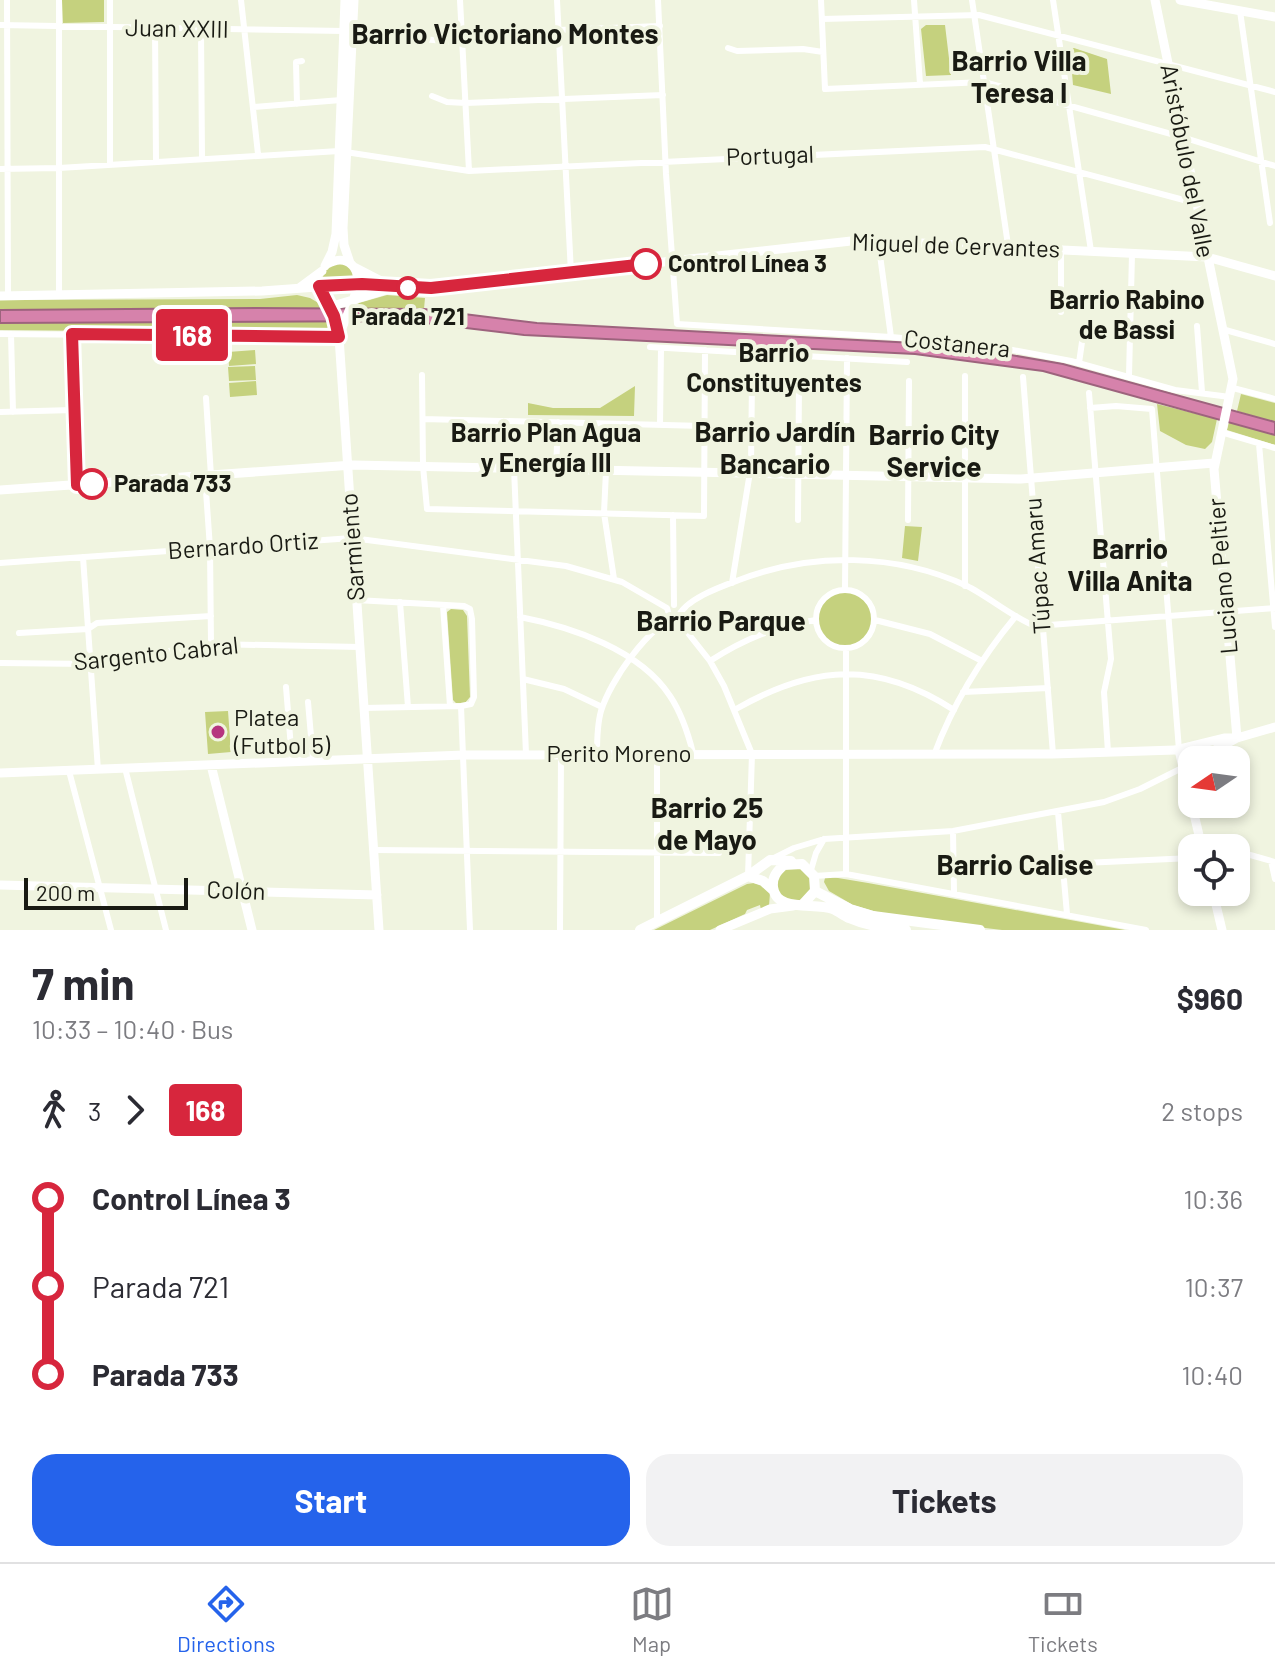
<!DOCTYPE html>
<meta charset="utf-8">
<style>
body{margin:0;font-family:Barlow,sans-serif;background:#f2f2f3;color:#2b2b33;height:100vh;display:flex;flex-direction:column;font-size:30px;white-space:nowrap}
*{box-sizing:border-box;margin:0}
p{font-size:26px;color:#7c7c81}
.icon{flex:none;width:44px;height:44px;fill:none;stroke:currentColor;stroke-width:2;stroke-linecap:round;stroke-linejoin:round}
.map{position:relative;height:930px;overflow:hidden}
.side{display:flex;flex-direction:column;background:#fff;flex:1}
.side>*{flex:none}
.badge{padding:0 16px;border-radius:6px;font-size:28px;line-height:52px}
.needle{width:52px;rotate:257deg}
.controls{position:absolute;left:1178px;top:746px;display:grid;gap:16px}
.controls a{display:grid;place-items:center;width:72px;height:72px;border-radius:16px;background:#fff;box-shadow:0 4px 12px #0003;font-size:40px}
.scale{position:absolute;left:24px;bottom:20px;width:164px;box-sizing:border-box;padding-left:8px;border:4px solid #191a13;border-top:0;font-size:22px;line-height:28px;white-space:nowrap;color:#191a13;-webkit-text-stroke:6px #f0f4e0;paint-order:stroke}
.map>.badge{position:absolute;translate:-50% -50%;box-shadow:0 0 0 4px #fff}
.legs{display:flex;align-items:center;gap:12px;height:88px;padding:0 32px;font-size:26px}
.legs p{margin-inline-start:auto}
.head{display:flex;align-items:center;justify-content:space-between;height:136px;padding:0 32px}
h1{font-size:44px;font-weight:700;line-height:60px}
.cta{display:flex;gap:16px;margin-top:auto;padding:16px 32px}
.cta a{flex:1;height:92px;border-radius:24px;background:#2563eb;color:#fff;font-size:32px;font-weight:700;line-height:92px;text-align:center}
.cta a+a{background:#f2f2f3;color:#2b2b33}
ul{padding:0 32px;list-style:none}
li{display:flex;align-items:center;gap:28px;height:88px;font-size:30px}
li i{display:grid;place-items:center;width:12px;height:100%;margin:0 10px;background:currentColor}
li i::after{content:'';width:20px;height:20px;margin:-10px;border:6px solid;border-radius:50%;background:#fff}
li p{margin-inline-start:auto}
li:first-child i{background:linear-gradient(#0000 50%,currentColor 0)}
li:last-child i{background:linear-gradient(currentColor 50%,#0000 0)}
.tab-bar{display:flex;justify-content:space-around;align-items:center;height:112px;border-top:2px solid #e1e1e2;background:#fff;font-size:22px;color:#7c7c81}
.tab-bar a{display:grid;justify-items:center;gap:4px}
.tab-bar .current{color:#2563eb}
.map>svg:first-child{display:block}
.green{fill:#c5d17e}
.water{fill:#d682ab;stroke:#9d637d;stroke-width:2}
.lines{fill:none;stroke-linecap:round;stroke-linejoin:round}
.street{stroke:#fff;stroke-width:6}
.secondary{stroke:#fff;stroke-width:9}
.primary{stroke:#fff;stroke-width:10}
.line-1-casing{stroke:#fff;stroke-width:18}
.line-1{stroke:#d7263d;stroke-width:12}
.stop-1-dot{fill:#fff;stroke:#d7263d;stroke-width:4}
.poi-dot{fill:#b6357f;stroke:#f0f4e0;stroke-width:3}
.labels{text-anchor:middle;stroke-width:8;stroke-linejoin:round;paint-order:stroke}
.street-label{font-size:24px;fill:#191a13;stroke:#f0f4e0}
.stop-label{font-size:24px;font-weight:bold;fill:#191a13;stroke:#f0f4e0;text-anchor:start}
.poi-label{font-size:24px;fill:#191a13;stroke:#f0f4e0;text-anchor:start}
.neighbourhood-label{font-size:26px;font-weight:bold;fill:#191a13;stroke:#f0f4e0}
.quarter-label{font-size:28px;font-weight:bold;fill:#191a13;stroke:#f0f4e0}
</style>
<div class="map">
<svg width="1275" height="930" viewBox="0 0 1275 930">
<rect width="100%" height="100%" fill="#f0f4e0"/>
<!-- green -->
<path class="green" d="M62,0H104V22L63,23Z
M926,25H945L951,75L926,76L921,29Z
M1074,48L1107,59L1111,94L1073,85L1070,49Z
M343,263L352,270L355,280L322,282C324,268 330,265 343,263Z
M297,295L310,298L327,308L0,310V300L260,299Z
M387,295L425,298L424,309L354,308L359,303Z
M333,321L331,329L322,333L0,330V323Z
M255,350L256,364L229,366L228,352Z
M255,366L256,380L229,381L228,367Z
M256,381L257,395L230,397L229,383Z
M635,386L634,416L528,415V403L553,408H600Z
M1241,394L1275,403V422L1237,411Z
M1157,404L1217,419L1212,442L1205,449L1186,445L1160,431Z
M1229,422L1275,435V445L1227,430Z
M905,526L922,527L918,561L902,558Z
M816 619a29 29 0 1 1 58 0a29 29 0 1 1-58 0Z
M451,609L463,610L467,616L470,697L465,703H456L453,700L447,612Z
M228,711L231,752L208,754L205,712Z
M777 884a17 17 0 1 1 34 0a17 17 0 1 1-34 0Z
M832,877L868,883L1125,930H1002L894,917L853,905L829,891L824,882L825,878Z
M754,883L761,885L770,893L769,906L761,910L760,905L747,910L745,914L710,930H654L747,884Z"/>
<!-- water -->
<path class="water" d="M256,308L424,309L537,323L953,345L1063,364L1275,422V435L1043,371L915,354L524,335L407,321L0,323V310Z"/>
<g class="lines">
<!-- street -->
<path class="street" d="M7,0L8,296
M59,0V296
M110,0V165
M241,0L258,154
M460,0L469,171
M557,0L571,273
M658,0L666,174L677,324L891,337L992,346L1071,361L1175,390L1230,397
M821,0L825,89L984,82L1182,137L1275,166
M914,0L920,84
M972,0L1008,245
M1053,0L1091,251
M1240,11L1270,223
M822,19L979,15L1275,92
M0,25L344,31L463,43L559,30L660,26
M155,27L156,162
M201,29L202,159
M728,48L737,51L803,49L823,52
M432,96L447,102L466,103L663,95
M297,104L296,62L302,61
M253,107L341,100
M0,169L59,168L339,151L469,171L985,147L1195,203
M878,240L891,337
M1061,250V312
M1197,326L1202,392
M1222,329L1275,344
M0,334L339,337
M11,334L13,412
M72,334L77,485
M650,347L907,362
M1079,363L1084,328
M422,375L423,466L427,509L704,516L705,350
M965,376V586
M1129,376L1132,254
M1023,377L1053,754
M1233,388L1275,399
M1089,393L1111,659L1104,692L1108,752
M206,398L211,476
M1090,408L1116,406L1152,409L1179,750
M0,412L73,410
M423,419L704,426
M660,425L661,348
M1221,432L1275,448
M1259,444L1275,627
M514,468L526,754
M556,469L558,422
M606,471L604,513L614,579
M205,477L210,548L211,644
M673,515L674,605
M798,520L799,381
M908,520L909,381
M83,557L98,770
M0,563L352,538L566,566L622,582L667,608L670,618
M732,583L751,466L752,379
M845,590L847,358
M816 619a29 29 0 1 1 58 0a29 29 0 1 1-58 0Z
M356,600L464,606L470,609L472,619L474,697L471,704L461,706L364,708
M400,602L408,707
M443,605L450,706
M520,617C572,627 640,650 670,696C682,714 688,733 693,753
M676,618L710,661L724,686L752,754L748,876
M875,620L930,634L982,661
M19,633L88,629L97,623L211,616
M710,661C744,639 776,626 816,620
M0,663L91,664L211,644L360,647
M523,679L564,689L602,707
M286,687L292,760
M963,692L1048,688
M308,702L313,759
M461,706L470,930
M736,709C813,665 877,660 954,710
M597,754C597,740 597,725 601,711C610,682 649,624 678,617C686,599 720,587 739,580C812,552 896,553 967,586C986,595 1021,623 1036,626L1275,608
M934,755C953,704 981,658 1016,616
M125,768L166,930
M69,771L111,930
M1058,812L1067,914
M953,831L954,893
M374,850L719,853
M1236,851L1275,862
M772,859L794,848L824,839L953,831L1104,802L1140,789L1182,768
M1271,861L1275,879
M1062,864L1192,858
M811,870L816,853L824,839
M846,874V649
M814,876L846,874L1146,930
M657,921V754
M560,930L561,754"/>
<!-- secondary -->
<path class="secondary" d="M1155,0L1233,379L1214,469L1237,738
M1180,0L1275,17
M350,263L344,245L343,228L354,0
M327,264C335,260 344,257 352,265C368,280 345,316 340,334
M325,266L332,252L336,234L345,0
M354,267L383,282
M319,281L325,300L336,305L386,290
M299,288L322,271
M0,296L262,291L358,284L431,288L860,240L1207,257L1275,276
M327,301L335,318L339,337L379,930
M0,490L353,465L1021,479L1214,463
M1179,750L1202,848
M1196,760L1237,738L1275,727
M211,765L252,930
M0,773L464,755L1053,754L1175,750L1224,738H1237
M0,885L377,895
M1213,892L1222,930
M720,930L770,909L793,906"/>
<!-- primary -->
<path class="primary" d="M748,876L763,881L773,890
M815,891L850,909L873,916L980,930
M804,903L815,891L814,876L802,864L784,865C777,871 772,877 773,887C776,913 814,902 833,909C838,911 844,916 849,918C867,926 887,928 906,930
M640,930L748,876L770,860L791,861"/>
</g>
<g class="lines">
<defs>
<path id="line-1" d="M92,484L77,485L72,334L339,337L334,316L319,286L362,284L431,288L646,264"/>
</defs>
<!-- line-1 casing -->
<use href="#line-1" class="line-1-casing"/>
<!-- line-1 -->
<use href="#line-1" class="line-1"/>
</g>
<!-- markers -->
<g class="stop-1-dot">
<circle cx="646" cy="264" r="14"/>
<circle cx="408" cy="288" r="10"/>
<circle cx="92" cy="484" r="14"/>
</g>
<circle class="poi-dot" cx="218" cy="732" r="8"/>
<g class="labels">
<!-- street labels -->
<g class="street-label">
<text transform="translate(177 29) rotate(1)" y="8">Juan XXIII</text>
<text transform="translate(770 156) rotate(-2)" y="8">Portugal</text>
<text transform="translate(1187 161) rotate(79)" y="8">Aristóbulo del Valle</text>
<text transform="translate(956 246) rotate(2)" y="8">Miguel de Cervantes</text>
<text transform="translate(957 344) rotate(6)" y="8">Costanera</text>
<text transform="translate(243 546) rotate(-4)" y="8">Bernardo Ortiz</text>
<text transform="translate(353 547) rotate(-94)" y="8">Sarmiento</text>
<text transform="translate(1038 566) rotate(-94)" y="8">Túpac Amaru</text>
<text transform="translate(1223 576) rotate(-95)" y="8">Luciano Peltier</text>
<text transform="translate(156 654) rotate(-6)" y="8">Sargento Cabral</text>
<text x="619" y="762">Perito Moreno</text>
<text transform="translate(236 891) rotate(2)" y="8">Colón</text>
</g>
<!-- stop labels -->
<g class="stop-label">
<text x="668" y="272">Control Línea 3</text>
<text x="408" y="325" text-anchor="middle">Parada 721</text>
<text x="114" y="492">Parada 733</text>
</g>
<!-- poi labels -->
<g class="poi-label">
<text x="234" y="726">Platea<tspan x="234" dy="28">(Futbol 5)</tspan></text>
</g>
<!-- neighbourhood labels -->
<g class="neighbourhood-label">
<text x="1127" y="309">Barrio Rabino<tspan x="1127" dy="30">de Bassi</tspan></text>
<text x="774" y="362">Barrio<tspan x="774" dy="30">Constituyentes</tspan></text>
<text x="546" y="442">Barrio Plan Agua<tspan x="546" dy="30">y Energía III</tspan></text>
</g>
<!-- quarter labels -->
<g class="quarter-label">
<text x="505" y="44">Barrio Victoriano Montes</text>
<text x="1019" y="71">Barrio Villa<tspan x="1019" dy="32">Teresa I</tspan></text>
<text x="775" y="442">Barrio Jardín<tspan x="775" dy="32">Bancario</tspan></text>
<text x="934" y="445">Barrio City<tspan x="934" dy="32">Service</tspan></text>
<text x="1130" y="559">Barrio<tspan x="1130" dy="32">Villa Anita</tspan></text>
<text x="721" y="631">Barrio Parque</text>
<text x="707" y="818">Barrio 25<tspan x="707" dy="32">de Mayo</tspan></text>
<text x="1015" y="875">Barrio Calise</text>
</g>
</g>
</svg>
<div class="controls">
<a><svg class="needle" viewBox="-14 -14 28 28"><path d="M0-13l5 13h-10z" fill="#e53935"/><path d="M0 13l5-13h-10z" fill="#7c7c81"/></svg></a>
<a><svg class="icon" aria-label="locate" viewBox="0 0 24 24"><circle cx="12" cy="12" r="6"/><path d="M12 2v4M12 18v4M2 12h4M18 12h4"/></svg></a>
</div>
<div class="scale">200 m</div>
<b class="badge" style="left:192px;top:335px;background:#d7263d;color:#fff">168</b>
</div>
<section class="side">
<div class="head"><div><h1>7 min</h1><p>10:33 – 10:40 · Bus</p></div><b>$960</b></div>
<div class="legs"><svg class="icon" aria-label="walk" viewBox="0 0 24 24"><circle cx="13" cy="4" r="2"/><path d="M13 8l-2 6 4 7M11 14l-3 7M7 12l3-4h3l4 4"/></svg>3<svg class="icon" aria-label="forward" viewBox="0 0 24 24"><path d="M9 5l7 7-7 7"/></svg><b class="badge" style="background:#d7263d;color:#fff">168</b><p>2 stops</p></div>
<ul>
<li><i style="color:#d7263d"></i><b>Control Línea 3</b><p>10:36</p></li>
<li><i style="color:#d7263d"></i><span>Parada 721</span><p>10:37</p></li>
<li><i style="color:#d7263d"></i><b>Parada 733</b><p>10:40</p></li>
</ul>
<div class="cta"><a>Start</a><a>Tickets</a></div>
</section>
<nav class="tab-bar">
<a class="current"><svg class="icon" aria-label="directions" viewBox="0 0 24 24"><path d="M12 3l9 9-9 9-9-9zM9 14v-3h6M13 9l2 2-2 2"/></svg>Directions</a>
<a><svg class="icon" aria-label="map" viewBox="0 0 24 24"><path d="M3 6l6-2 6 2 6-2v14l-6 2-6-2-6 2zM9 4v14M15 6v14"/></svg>Map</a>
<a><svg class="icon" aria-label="tickets" viewBox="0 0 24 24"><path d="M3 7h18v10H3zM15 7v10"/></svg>Tickets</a>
</nav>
